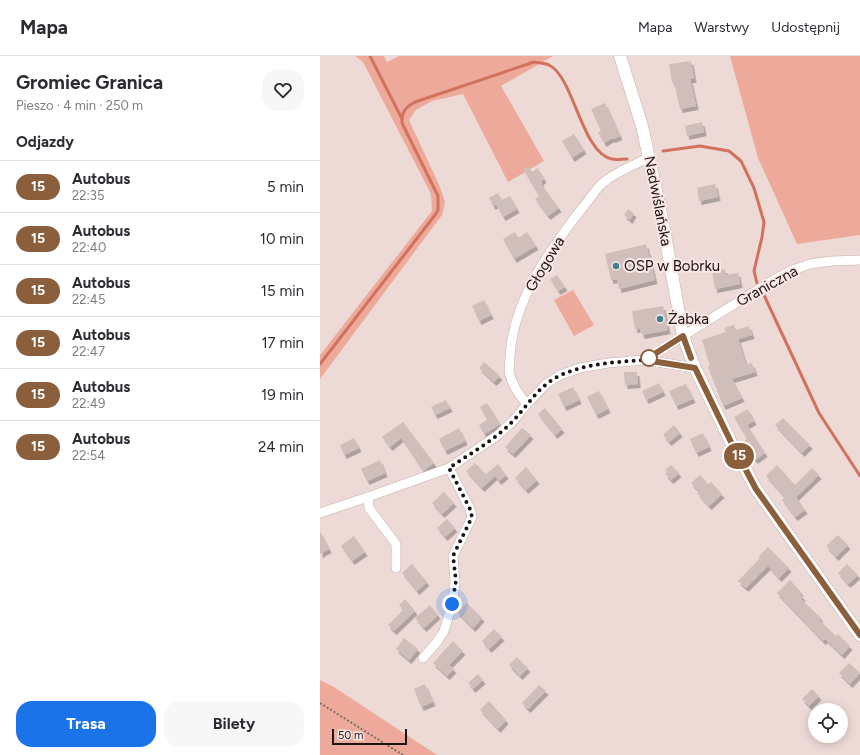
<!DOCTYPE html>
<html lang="pl">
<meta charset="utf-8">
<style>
body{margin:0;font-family:Figtree,sans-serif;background:#f7f7f7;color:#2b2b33;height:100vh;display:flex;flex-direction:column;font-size:15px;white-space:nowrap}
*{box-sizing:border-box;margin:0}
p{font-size:13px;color:#7c7c81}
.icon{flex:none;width:22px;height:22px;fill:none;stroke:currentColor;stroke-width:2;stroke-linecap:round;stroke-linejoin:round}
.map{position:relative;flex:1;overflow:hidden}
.details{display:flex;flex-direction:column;background:#fff;width:320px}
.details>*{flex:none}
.badge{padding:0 8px;border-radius:13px;font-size:14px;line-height:26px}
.fabs{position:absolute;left:488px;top:647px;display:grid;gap:8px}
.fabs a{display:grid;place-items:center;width:40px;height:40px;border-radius:50%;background:#fff;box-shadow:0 2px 10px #0003;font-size:20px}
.scale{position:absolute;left:12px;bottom:10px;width:75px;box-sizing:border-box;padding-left:4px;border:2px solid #1b1413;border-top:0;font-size:11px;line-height:14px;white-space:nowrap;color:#1b1413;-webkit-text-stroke:3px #fae7e3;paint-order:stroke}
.you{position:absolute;width:20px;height:20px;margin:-10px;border:3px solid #fff;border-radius:50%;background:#1a73e8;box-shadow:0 0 0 6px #1a73e833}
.map>.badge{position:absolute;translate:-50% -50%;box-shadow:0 0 0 2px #fff}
h2{padding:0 16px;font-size:15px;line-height:36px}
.round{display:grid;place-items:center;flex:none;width:42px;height:42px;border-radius:16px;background:#f7f7f7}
.overview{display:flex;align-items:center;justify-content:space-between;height:68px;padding:0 16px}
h1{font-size:19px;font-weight:700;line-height:30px}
.action{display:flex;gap:8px;margin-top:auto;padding:8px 16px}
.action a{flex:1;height:46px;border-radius:16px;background:#1a73e8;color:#fff;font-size:16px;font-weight:700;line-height:46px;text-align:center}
.action a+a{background:#f7f7f7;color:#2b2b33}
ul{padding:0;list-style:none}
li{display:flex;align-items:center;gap:12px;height:52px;padding:0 16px;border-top:1px solid #e1e1e2}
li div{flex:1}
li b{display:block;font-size:15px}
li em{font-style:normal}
li .badge{min-width:44px;font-weight:700;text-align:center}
header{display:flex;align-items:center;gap:24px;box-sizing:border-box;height:56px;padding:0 20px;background:#fff;border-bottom:1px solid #e1e1e2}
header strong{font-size:19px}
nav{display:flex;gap:22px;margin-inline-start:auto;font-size:14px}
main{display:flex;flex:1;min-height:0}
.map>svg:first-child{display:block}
.green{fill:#edaa9b}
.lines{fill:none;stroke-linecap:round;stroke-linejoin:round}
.stream{stroke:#d2725e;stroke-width:3}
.building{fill:#d0beba;filter:url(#shadow)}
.service-casing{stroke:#c3b1ad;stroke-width:5.5}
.minor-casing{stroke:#c3b1ad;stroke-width:10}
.tertiary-casing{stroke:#c3b1ad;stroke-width:13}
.path{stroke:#7b6f6c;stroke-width:2;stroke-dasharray:2 2;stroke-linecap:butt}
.service{stroke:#fff;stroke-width:4.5}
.minor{stroke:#fff;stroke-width:9}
.tertiary{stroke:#fff;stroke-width:12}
.line-casing{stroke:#fff;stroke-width:9}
.line{stroke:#8b5e3c;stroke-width:6}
.walk{stroke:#1b1413;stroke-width:4;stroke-dasharray:0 7.2}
.poi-dot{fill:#3d818f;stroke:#fae7e3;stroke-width:1.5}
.stop-dot{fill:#fff;stroke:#8b5e3c;stroke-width:2}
.labels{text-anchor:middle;stroke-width:4;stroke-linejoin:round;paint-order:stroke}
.street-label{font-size:15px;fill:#1b1413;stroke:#fae7e3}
.poi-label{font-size:15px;fill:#1b1413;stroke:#fae7e3;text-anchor:start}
</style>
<header>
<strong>Mapa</strong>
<nav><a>Mapa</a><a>Warstwy</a><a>Udostępnij</a></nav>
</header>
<main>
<section class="details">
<div class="overview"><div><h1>Gromiec Granica</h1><p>Pieszo · 4 min · 250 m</p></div><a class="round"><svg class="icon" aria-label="heart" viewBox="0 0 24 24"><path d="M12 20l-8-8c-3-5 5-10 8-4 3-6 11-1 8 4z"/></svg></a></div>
<h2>Odjazdy</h2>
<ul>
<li><span class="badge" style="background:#8b5e3c;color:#fff">15</span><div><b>Autobus</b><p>22:35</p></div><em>5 min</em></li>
<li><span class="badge" style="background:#8b5e3c;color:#fff">15</span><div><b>Autobus</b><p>22:40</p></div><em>10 min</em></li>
<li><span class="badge" style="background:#8b5e3c;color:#fff">15</span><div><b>Autobus</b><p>22:45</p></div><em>15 min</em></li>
<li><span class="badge" style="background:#8b5e3c;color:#fff">15</span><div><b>Autobus</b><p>22:47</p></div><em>17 min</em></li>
<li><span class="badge" style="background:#8b5e3c;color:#fff">15</span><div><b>Autobus</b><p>22:49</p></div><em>19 min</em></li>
<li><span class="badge" style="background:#8b5e3c;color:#fff">15</span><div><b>Autobus</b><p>22:54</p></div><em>24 min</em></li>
</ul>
<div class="action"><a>Trasa</a><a>Bilety</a></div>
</section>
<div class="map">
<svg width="540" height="699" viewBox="0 0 540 699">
<defs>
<filter id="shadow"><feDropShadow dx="2.5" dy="4" stdDeviation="0" flood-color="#0004"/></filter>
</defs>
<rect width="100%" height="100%" fill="#eddad6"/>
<!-- green -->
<path class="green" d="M35,0H64L67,6L79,0H233L181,30L224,105L188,126L143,38L112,45L96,54L89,64L120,131L125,146L122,159L0,323V299L112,155L111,138L43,6Z
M410,0H540V179L477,188L438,102Z
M253,234L274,269L254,280L234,244Z
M0,624L14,631L117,699H0Z"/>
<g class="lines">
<!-- stream -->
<path class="stream" d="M50,0L81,61
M343,95L380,90L409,95L421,105L434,132L444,166L442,181L434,215L437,227
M443,237L499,357L540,420
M0,308L115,159L118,154V140L82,67C81,56 86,51 95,46L214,6C218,7 224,7 229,9C254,21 262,98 292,103C296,104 302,103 307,103"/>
</g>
<!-- building -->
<path class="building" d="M371,5L374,23H370L376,50L360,53L354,26L352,27L349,8Z
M285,47L300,80L293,83L292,82L284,87L278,76L281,75L271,53Z
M382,66L384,76L367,80L365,70Z
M254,78L264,94L252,102L242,85Z
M208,110L212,116L218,112L224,123L221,125L222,128H221L239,152L228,160L215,143L219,140L203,113Z
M395,128L398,141L379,145L377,132Z
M178,137L182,144L190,140L197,153L183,161L176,148L173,150L169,142Z
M308,153L314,157L310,164L304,159Z
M195,176L198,182L207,176L216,190L194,203L183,183Z
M326,188L335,224L299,233L297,223L291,224L285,198Z
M405,213L406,219L418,217L420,228L395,233L392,215Z
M237,219L245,231L238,235L230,223Z
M164,244L171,259L159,265L152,250Z
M343,250L348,274L322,279L320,272L315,273L312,255Z
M414,269L416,274L429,270L432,279L418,283L426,309L432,307L435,316L412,323L422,342L403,350L397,334L399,332L398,331L396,332L388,311L390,310L382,284L406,276L404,272Z
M164,306L180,320L174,326L159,312Z
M304,316H317L318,328L305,329Z
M339,327L343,336L326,344L322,335Z
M366,328L373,343L356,350L349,335Z
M253,331L259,344L244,351L238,338Z
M279,335L288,353L276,359L267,341Z
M126,344L130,352L115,359L111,351Z
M167,347L180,368L164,378L159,369L167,364L160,351Z
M225,352L242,373L235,379L218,358Z
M428,353L434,365L427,369L445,397L435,404L423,386L427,383L414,361Z
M463,362L490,389L482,397L455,369Z
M83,366L114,407L103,415L81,382L70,391L62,381Z
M354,369L360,377L349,386L343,379Z
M139,372L145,385L125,395L119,383Z
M202,372L211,379L193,398L185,391Z
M383,377L389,391L376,397L370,383Z
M34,382L39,392L24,399L20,389Z
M60,404L65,417L47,425L41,413Z
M155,407L166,418L178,408L186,419L179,425L175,420L162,432L146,415Z
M351,409L359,417L351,424L345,418L347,416L345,414Z
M457,409L475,429L492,412L499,419L476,441L485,454L475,461L462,444L465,441L446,420Z
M206,411L217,424L206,434L195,422Z
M380,419L388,428L391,426L402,438L389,450L377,437L379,435L371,427Z
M124,436L134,447L122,458L112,447Z
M127,463L135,472L125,481L117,472Z
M0,475L9,493L0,498Z
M518,479L528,489L516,501L506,490Z
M34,480L45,496L32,505L21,490Z
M448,491L469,512L459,522L448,510L426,532L418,525L440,502L438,501Z
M92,508L107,526L97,535L82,517Z
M527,508L538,519L528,528L518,517Z
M470,524L481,536L480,538L483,541L481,543L501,562L499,564L516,580L518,578L530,590L522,599L505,583L503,585L457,537Z
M85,543L95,555L74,575L68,569L83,554L79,549Z
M147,547L162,562L153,572L137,556Z
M110,549L118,559L104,572L95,562Z
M174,573L182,581L169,593L162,585Z
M84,582L98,593L89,604L76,593Z
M133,585L143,595L129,609L134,613L127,620L113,607Z
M197,601L208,612L200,620L189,609Z
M529,607L540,617L530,628L519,617Z
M158,618L163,624L153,633L148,627Z
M105,628L113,646L101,651L94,633Z
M219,629L226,635L208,653L202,647Z
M492,633L499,640L489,650L482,643Z
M169,645L186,664L178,673L160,654Z"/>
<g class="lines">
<defs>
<path id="service" d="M327,303L363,280"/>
<path id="minor" d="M363,280L450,226L470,215L490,208L512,205L540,204
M207,348C199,339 193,331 190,319C188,314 190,307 190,301C193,244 229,195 263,151C270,143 276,132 284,126C297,115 315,109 330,101
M48,441L49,452L76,488V512
M0,457L48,441L129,412L178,379L194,364L207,348L226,328L240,319L260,312L288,307L325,304L375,312
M103,602L117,586L124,575L132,548L134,536L135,525L133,500L152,461L150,453L129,412"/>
<path id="tertiary" d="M300,0L322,70L342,162L363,280L375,312L411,386L436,433L540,579"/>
</defs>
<!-- service casing -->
<use href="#service" class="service-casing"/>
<!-- minor casing -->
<use href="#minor" class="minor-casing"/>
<!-- tertiary casing -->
<use href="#tertiary" class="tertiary-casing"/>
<!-- path -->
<path class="path" d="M0,647L83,699"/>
<!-- service -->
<use href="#service" class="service"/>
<!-- minor -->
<use href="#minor" class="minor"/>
<!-- tertiary -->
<use href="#tertiary" class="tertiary"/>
</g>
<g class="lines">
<defs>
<path id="line" d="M371,302L363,280L325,304L375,312L411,386L436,433L540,579"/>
</defs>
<!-- line casing -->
<use href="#line" class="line-casing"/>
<!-- line -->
<use href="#line" class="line"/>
<!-- walk -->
<path class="walk" d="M132,548L136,525L133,500L152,461L150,453L129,412C151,397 175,384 193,365C209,348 219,329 241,319C268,307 297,306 325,304L329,302"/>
</g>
<!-- markers -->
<g class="poi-dot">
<circle cx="296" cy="210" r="4"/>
<circle cx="340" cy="263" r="4"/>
</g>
<circle class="stop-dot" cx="329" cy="302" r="8"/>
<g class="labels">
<!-- street labels -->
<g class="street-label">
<text transform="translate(338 145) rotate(79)" y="5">Nadwiślańska</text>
<text transform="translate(225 208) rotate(-59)" y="5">Głogowa</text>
<text transform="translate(447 230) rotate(-29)" y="5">Graniczna</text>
</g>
<!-- poi labels -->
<g class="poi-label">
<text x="304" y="215">OSP w Bobrku</text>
<text x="348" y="268">Żabka</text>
</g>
</g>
</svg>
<div class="fabs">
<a><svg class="icon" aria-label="locate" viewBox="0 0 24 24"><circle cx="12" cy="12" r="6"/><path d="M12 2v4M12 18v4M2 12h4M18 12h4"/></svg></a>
</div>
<div class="scale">50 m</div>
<div class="you" style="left:132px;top:548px"></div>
<b class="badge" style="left:419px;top:400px;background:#8b5e3c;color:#fff">15</b>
</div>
</main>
